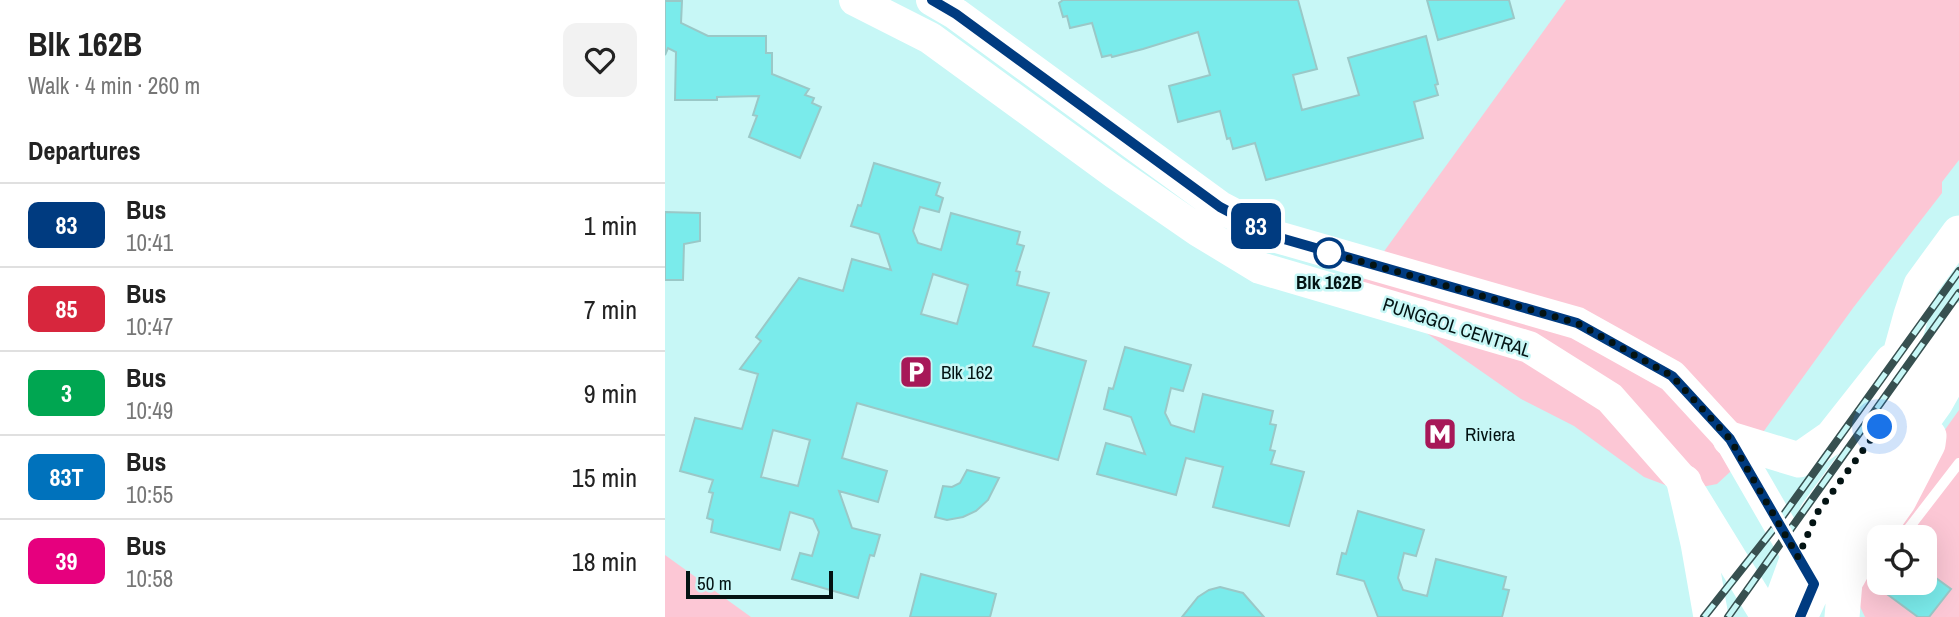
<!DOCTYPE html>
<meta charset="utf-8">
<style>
body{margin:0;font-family:"Archivo Narrow",sans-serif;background:#f2f2f2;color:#222;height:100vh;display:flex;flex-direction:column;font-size:26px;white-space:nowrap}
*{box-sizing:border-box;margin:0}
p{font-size:23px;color:#767676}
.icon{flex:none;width:38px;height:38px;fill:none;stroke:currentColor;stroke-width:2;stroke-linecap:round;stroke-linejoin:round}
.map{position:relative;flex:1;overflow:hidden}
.panel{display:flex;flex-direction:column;background:#fff;width:665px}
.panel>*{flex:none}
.badge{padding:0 14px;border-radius:10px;font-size:24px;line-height:46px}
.fabs{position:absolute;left:1202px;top:525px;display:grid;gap:14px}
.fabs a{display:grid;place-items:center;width:70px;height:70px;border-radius:14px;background:#fff;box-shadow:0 7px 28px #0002;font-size:35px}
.scale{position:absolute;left:21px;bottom:18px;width:147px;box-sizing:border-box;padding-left:7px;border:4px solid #031313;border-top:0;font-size:19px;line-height:24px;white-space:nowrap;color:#031313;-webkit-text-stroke:5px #c7f7f6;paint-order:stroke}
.you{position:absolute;width:35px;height:35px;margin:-18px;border:5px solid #fff;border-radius:50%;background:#1a73e8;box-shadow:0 0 0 10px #1a73e833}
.map>.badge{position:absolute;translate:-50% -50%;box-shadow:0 0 0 4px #fff}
h2{padding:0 28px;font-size:26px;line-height:63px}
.round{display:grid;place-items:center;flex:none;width:74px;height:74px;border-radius:14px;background:#f2f2f2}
.overview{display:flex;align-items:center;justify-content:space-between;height:119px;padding:0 28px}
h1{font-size:33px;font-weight:700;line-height:52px}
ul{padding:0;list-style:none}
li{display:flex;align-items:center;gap:21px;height:84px;padding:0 28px;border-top:2px solid #e0e0e0}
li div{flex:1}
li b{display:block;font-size:26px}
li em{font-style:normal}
li .badge{min-width:77px;font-weight:700;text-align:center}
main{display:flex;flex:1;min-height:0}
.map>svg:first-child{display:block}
.green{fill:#fcc7d5;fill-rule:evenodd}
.building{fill:#7aebeb;stroke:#9ac8c7;stroke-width:2;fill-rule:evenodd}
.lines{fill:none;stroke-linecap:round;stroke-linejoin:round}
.service{stroke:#fff;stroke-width:10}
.secondary{stroke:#fff;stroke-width:32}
.primary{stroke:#fff;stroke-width:35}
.rail-casing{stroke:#375050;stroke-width:8}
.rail{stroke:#c7f7f6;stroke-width:5;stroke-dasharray:16;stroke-linecap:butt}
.line-casing{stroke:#fff;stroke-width:16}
.line{stroke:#003b80;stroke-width:10}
.walk{stroke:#031313;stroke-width:7;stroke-dasharray:0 12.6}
.stop-dot{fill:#fff;stroke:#003b80;stroke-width:3.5}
.labels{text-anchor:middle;stroke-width:5;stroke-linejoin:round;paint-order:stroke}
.stop-label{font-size:19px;font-weight:bold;fill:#031313;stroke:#c7f7f6}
.street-label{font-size:19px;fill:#031313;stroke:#c7f7f6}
.poi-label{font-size:19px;fill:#031313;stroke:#c7f7f6;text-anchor:start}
</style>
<main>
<section class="panel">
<div class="overview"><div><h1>Blk 162B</h1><p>Walk · 4 min · 260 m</p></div><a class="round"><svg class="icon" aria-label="heart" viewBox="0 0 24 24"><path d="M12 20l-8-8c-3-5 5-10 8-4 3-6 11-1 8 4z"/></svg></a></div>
<h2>Departures</h2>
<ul>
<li><span class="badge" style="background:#003b80;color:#fff">83</span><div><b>Bus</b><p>10:41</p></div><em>1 min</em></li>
<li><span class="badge" style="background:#d7263d;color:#fff">85</span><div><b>Bus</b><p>10:47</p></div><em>7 min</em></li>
<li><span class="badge" style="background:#00a651;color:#fff">3</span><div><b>Bus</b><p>10:49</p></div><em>9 min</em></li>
<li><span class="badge" style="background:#0072bc;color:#fff">83T</span><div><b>Bus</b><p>10:55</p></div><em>15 min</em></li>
<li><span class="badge" style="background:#e6007e;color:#fff">39</span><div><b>Bus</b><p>10:58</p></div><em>18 min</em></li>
</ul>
</section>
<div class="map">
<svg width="1294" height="617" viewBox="0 0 1294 617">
<rect width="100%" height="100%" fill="#c7f7f6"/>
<!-- green -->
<path class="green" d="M901,0H1294V160L1277,182V193L1188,308L1078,460L1052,484L1016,491L979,477L909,426L856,399L694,286Z
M1294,410V617H1200L1188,592L1191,555ZM1214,537H1260V583H1214Z
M0,555L86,617H0Z"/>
<!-- building -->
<path class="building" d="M398,0H633L652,69L628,75L637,110L694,95L683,58L761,36L773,84L770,85L773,95L749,102L758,138L601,180L590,143L568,149L565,138L562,139L555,111L513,122L504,86L545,75L533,32L478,49L447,57L446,55L437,57L427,23L405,28L402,16L398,17L394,3Z
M762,0H844L849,18L773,40Z
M0,1H17L16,23L43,36H101V53H107V74L144,89L140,95L149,98L147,103L156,107L135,158L84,137L92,116L88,115L94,96L52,97V100H10L11,52L3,48L0,55Z
M209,163L275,183L271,195L278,198L274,212L255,207L248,231L253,243L276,250L286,213L355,232L352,244L359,246L351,271L355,272L352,285L384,293L368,346L421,361L393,460L192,403L177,458L222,471L213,502L174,491L187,528L215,535L209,556L205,555L193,598L127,579L135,553L147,556L154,532L148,519L125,512L115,550L46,532L48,520L42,518L48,493L44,492L48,480L15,471L30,418L77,429L93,374L75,369L96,341L91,337L134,278L178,291L187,259L226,270L214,234L186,226L193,205L196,206ZM268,274L303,285L292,324L256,314ZM108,430L145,440L133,486L96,477Z
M0,212L35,213V241L19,244L18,280H0Z
M460,347L526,365L518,391L506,388L500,413L506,425L529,432L538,394L608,411L605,424L611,425L605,450L610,451L606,464L639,472L624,526L548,507L558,467L521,458L511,495L432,474L441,443L480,454L466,417L439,409L444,388L448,389Z
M302,470L334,478L323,500L311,511L298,517L282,520L270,517L278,486L287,487L295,483Z
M693,511L759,530L751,556L739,553L733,578L738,590L762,596L771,559L841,577L838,589L844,590L837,617H713L699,581L672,574L677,553L681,554Z
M1260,570L1286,589L1264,617H1253L1207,583H1260Z
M256,574L331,594L325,617H245Z
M555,587L578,593L599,617H517L533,597L544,590Z"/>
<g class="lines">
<!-- service -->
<path class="service" d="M1237,537L1294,463"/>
<!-- secondary -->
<path class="secondary" d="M190,0L265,38L450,173L534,231L595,268L864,347L945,398L1019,482L1102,617
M267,0L291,14L555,207L612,237L912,323L1007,376L1065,439L1144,576"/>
<!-- primary -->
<path class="primary" d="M1229,407L1294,320
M1065,439L1134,460L1167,437L1227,361
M1019,482L1033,543L1046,617
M1111,617L1133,557L1152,513L1215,427L1246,315L1256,285L1294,233
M1135,617L1169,544L1271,402L1294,361
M1177,617L1180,582L1197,552L1234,500L1263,444L1264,436"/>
<defs>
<path id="rail" d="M1039,617L1107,531L1294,271
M1063,617L1294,293"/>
</defs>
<!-- rail casing -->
<use href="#rail" class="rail-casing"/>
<!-- rail -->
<use href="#rail" class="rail"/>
</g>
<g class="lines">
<defs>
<path id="line" d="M267,0L291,14L555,207L612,237L912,323L1007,376L1065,439L1149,584L1135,617"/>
</defs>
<!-- line casing -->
<use href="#line" class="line-casing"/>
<!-- line -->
<use href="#line" class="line"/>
<!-- walk -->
<path class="walk" d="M664,253L656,250L912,323L1007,376L1065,439L1133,557L1152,513L1215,427"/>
</g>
<!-- icons -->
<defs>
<symbol id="parking-square" viewBox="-11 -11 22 22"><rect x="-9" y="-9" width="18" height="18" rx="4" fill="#a71858" stroke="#c7f7f6"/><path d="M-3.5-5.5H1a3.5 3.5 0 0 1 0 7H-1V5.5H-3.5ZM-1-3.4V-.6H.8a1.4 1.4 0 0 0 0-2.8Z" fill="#fff"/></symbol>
<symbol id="metro-square" viewBox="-11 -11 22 22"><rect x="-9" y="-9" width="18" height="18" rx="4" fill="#a71858" stroke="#c7f7f6"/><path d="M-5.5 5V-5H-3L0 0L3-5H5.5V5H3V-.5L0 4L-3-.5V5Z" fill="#fff"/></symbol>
</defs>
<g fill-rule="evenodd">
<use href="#parking-square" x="232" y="353" width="38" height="38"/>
<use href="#metro-square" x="756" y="415" width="38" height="38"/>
</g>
<!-- markers -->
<circle class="stop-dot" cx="664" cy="253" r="14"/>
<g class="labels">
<!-- stop labels -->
<g class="stop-label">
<text x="664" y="289">Blk 162B</text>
</g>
<!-- street labels -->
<g class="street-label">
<text transform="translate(792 327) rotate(18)" y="7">PUNGGOL CENTRAL</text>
</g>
<!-- poi labels -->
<g class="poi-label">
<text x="276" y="379">Blk 162</text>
<text x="800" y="441">Riviera</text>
</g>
</g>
</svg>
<div class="fabs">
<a><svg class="icon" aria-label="locate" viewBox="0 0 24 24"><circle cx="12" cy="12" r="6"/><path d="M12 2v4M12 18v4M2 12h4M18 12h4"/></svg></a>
</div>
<div class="scale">50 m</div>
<div class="you" style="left:1215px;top:427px"></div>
<b class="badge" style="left:591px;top:226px;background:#003b80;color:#fff">83</b>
</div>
</main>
